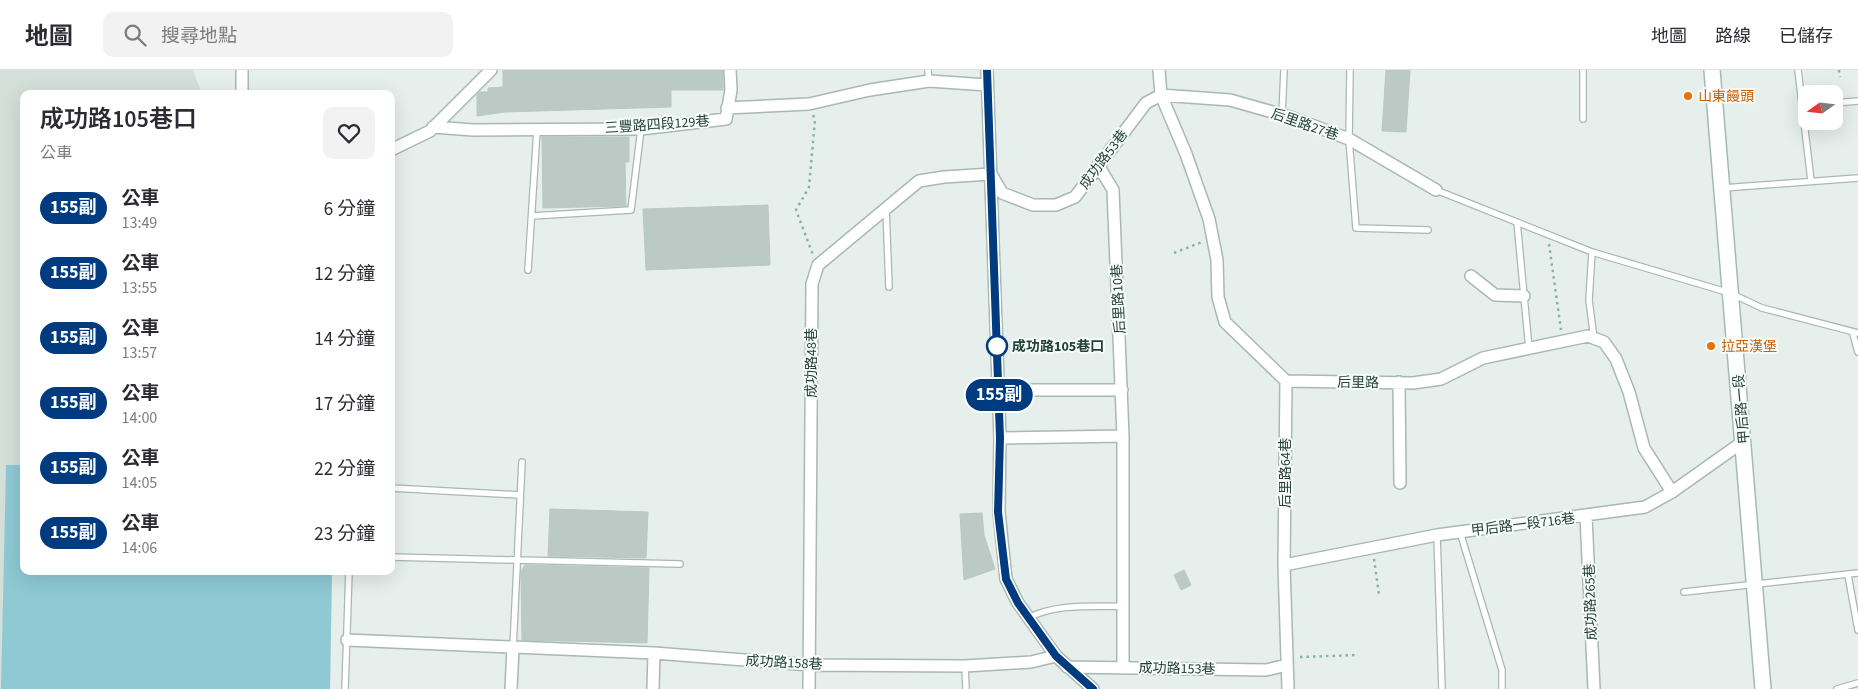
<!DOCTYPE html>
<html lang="zh-TW">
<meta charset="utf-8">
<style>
body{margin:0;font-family:"Source Sans 3","Noto Sans TC",sans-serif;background:#f2f2f3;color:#2b2b33;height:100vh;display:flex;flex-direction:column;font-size:19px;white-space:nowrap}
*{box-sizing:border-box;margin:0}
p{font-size:16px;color:#7c7c81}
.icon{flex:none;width:28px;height:28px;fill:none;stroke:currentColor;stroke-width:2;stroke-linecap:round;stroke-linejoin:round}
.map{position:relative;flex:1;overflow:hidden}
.side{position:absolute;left:20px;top:20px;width:375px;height:485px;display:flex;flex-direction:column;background:#fff;border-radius:10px;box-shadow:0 5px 20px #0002}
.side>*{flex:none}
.badge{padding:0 10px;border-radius:16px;font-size:18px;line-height:32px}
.needle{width:32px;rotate:255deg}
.tools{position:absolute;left:1798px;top:15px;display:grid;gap:10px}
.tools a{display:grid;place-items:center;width:45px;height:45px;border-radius:10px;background:#fff;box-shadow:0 5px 20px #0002;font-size:25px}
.map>.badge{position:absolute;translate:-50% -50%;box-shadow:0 0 0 2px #fff}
.round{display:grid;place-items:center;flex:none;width:52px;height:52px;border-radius:10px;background:#f2f2f3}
.headline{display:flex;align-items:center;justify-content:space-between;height:85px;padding:0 20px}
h1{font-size:24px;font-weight:600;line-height:38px}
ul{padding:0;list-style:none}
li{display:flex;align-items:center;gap:15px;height:65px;padding:0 20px}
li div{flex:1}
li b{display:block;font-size:19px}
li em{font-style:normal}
li .badge{min-width:55px;font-weight:700;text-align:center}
header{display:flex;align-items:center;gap:30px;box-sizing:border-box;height:70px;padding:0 25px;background:#fff;border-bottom:1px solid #e1e1e2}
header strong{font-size:24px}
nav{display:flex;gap:28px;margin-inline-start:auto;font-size:18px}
.search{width:350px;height:45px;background:#f2f2f3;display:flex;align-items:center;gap:12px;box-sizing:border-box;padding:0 18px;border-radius:10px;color:#7c7c81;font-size:19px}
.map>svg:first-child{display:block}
.built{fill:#d4dfda}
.water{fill:#8ec9d4}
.building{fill:#bbcac4;stroke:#b8c9c2}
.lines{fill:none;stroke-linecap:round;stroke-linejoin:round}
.lane-casing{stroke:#a8b8b2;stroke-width:8}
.street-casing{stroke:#a8b8b2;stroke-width:14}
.secondary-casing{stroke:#a4bbb3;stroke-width:18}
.path{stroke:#86b3a5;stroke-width:2.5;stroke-dasharray:2.5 4;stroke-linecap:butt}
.lane{stroke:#fff;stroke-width:5.5}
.street{stroke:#fff;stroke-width:11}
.secondary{stroke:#fff;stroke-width:15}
.line-casing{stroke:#fff;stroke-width:11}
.line{stroke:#003b80;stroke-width:8}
.food-dot{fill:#e8710a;stroke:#f7fbf9;stroke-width:2}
.stop-dot{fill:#fff;stroke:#003b80;stroke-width:2.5}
.labels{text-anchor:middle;stroke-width:4;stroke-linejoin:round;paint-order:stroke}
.food-label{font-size:14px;fill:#c56008;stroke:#f7fbf9;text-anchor:start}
.street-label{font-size:14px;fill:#24423a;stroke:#f7fbf9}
.stop-label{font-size:14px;font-weight:bold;fill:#24423a;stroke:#f7fbf9;text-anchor:start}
</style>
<header>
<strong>地圖</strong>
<div class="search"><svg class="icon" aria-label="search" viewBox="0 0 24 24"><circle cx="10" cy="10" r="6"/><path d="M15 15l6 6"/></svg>搜尋地點</div>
<nav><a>地圖</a><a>路線</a><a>已儲存</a></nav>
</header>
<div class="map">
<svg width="1858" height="619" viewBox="0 0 1858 619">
<rect width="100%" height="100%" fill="#e6efeb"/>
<!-- built -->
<path class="built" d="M0,0H193L202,24H24V501H332L330,619H0Z"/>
<!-- water -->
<path class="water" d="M6,395H24V501H332L330,619H1Z"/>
<!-- building -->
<path class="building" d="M503,0H723V20H671V37L504,42L477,46V25L480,22H488V18L503,17Z
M1386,0H1410L1406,62L1382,61Z
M542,67H629V92H625L626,136L543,138Z
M768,135L770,195L646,200L643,139Z
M550,439L648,442L646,488L548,486Z
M982,443L984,465L995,499L964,510L960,444Z
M525,495L649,498L647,573L522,570L521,504L522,499Z
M1184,500L1191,515L1181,520L1174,505Z"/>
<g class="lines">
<defs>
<path id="lane" d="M928,0L929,11
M1350,0L1349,69L1356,158L1428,160
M1583,0V49
M1798,0L1811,111
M1834,33L1858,31
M1282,45L1284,0
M1723,118L1858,108
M1436,120L1592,182L1730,223L1762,238L1858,263
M886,139L889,217
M532,146L631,140L641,59
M1517,152L1529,279
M1592,182L1589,230L1594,269
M528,200L537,60
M1853,264L1858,282
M391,418L520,425
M1460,462L1502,600V619
M1437,465L1442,619
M391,487L680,494
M1848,505L1858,560
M1684,522L1858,503
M1028,548C1057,533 1092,537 1124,536
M513,578L522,392
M965,596L966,619
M345,619L349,501
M1837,619L1858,613"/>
<path id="street" d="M242,0V24
M987,0L1000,368L999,442L1006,509L1018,533L1056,586L1093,619
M1159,0L1161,25L1186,84L1209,149L1217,190L1218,227L1225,252L1286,311L1413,313L1441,309L1483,288L1588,266L1604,272L1616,289L1629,322L1644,378L1672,422
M727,38L809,34L870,20L929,11L987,15
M433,57L473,60L641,59L726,49L731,20L730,0
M391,80L430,61L491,0
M1098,95L1113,120L1123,366V597
M1471,206L1495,225L1524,226
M1286,311L1284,495L1288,619
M1399,312L1400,413
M999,320H1122
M1000,368L1123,366
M1586,446L1594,619
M1284,495L1437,465L1645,437L1672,422L1744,371
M347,570L654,583L810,595L965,596L1031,592L1056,586
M1067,597L1266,600L1287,595
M511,619L513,578
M653,619L654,583
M809,619L812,214L818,195L919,111L944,107L991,104L1002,123L1033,135H1056L1075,127L1146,33L1161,25L1230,30L1290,47L1349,69L1436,120"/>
<path id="secondary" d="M1712,0L1763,619"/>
</defs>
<!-- lane casing -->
<use href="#lane" class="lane-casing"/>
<!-- street casing -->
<use href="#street" class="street-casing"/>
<!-- secondary casing -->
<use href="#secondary" class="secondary-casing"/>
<!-- path -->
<path class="path" d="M1839,0L1840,7
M813,45L815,50L809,117L796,140L813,185
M1549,174L1561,260
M1174,183L1202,172
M1374,489L1379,525
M1300,587L1358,585"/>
<!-- lane -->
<use href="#lane" class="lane"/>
<!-- street -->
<use href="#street" class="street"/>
<!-- secondary -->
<use href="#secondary" class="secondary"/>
</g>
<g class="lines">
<defs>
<path id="line" d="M987,0L1000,368L998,442L1006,509L1018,533L1056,586L1093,619"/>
</defs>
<!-- line casing -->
<use href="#line" class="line-casing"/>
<!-- line -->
<use href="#line" class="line"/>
</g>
<!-- markers -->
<g class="food-dot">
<circle cx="1688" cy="26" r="5"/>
<circle cx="1711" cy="276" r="5"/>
</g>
<circle class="stop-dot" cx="997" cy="276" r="10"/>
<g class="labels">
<!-- food labels -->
<g class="food-label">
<text x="1698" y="31">山東饅頭</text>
<text x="1721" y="281">拉亞漢堡</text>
</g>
<!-- street labels -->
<g class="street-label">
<text transform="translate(657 54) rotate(-4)" y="5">三豐路四段129巷</text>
<text transform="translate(1305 54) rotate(19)" y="5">后里路27巷</text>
<text transform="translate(1103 89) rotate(-53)" y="5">成功路53巷</text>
<text transform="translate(1118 229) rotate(-93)" y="5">后里路10巷</text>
<text transform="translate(811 293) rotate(-90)" y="5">成功路48巷</text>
<text transform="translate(1358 312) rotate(1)" y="5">后里路</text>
<text transform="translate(1741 339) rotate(-95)" y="5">甲后路一段</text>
<text transform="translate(1285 403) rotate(-90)" y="5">后里路64巷</text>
<text transform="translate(1523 454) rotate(-7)" y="5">甲后路一段716巷</text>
<text transform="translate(1590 532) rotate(-92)" y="5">成功路265巷</text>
<text transform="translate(784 592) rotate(3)" y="5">成功路158巷</text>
<text transform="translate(1177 598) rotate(1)" y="5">成功路153巷</text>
</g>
<!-- stop labels -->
<g class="stop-label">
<text x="1012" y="281">成功路105巷口</text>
</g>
</g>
</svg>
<div class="tools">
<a><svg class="needle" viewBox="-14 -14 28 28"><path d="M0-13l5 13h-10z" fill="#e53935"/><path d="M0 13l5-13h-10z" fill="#7c7c81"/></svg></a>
</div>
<b class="badge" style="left:999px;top:325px;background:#003b80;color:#fff">155副</b>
<section class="side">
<div class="headline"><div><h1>成功路105巷口</h1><p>公車</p></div><a class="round"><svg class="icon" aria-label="heart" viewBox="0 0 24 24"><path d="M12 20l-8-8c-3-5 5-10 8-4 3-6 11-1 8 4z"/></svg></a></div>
<ul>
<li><span class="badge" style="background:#003b80;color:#fff">155副</span><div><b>公車</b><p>13:49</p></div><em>6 分鐘</em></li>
<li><span class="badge" style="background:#003b80;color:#fff">155副</span><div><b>公車</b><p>13:55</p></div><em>12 分鐘</em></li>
<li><span class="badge" style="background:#003b80;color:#fff">155副</span><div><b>公車</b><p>13:57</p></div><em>14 分鐘</em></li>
<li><span class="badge" style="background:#003b80;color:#fff">155副</span><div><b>公車</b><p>14:00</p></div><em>17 分鐘</em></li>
<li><span class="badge" style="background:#003b80;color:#fff">155副</span><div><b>公車</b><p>14:05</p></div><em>22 分鐘</em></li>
<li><span class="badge" style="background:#003b80;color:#fff">155副</span><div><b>公車</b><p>14:06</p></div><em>23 分鐘</em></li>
</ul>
</section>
</div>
